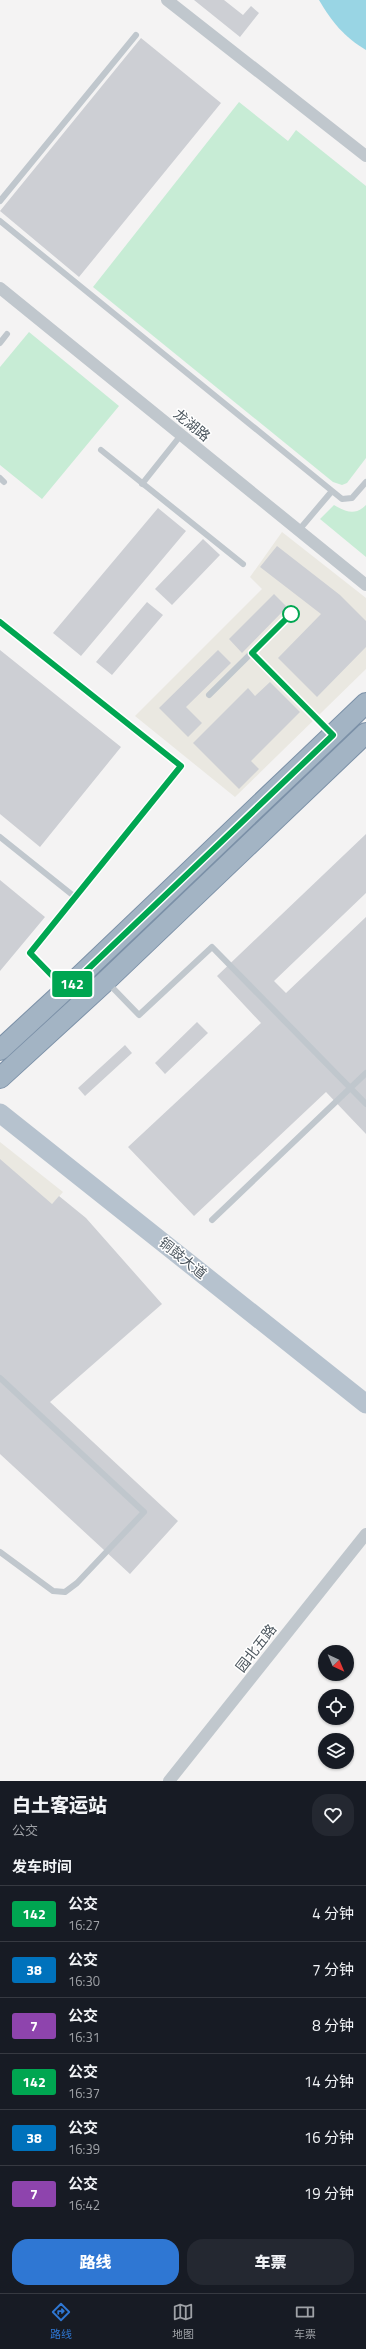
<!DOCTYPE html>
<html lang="zh">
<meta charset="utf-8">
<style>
body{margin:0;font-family:"Titillium Web","Noto Sans SC",sans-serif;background:#242831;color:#f1f3f6;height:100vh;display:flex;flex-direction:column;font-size:15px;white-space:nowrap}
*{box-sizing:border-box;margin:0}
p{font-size:13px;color:#9ea1a6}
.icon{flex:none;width:22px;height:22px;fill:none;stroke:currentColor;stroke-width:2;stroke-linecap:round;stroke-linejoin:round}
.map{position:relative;height:1781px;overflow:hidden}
.sheet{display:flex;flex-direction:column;background:#171b24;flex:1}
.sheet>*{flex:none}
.badge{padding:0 8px;border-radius:3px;font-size:14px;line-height:26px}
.needle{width:26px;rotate:136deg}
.tools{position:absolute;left:318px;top:1645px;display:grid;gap:8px}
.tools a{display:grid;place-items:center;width:36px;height:36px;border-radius:50%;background:#171b24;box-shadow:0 1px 3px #0004;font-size:20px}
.map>.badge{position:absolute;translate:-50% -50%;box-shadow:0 0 0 2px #fff}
h2{padding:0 12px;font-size:15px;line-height:36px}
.round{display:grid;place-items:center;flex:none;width:42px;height:42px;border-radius:16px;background:#242831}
.summary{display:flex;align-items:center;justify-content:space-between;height:68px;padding:0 12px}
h1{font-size:19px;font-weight:800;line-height:30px}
.primary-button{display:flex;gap:8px;margin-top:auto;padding:8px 12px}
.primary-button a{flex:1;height:46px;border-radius:16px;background:#2f77d3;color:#fff;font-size:16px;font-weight:800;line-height:46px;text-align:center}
.primary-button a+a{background:#242831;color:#f1f3f6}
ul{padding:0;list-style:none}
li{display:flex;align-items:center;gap:12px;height:56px;padding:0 12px;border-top:1px solid #363941}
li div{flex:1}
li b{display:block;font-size:15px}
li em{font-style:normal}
li .badge{min-width:44px;font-weight:700;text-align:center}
.tabs{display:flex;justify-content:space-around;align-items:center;height:56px;border-top:1px solid #363941;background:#171b24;font-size:11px;color:#9ea1a6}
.tabs a{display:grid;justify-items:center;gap:2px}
.tabs .current{color:#2f77d3}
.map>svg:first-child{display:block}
.commercial{fill:#eae8e1}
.green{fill:#c7ecd5}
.water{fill:#99d5e4}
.building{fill:#cdcfd4}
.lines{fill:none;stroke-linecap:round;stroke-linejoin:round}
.trunk-casing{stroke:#7b90a7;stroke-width:22}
.service{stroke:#c0c7cd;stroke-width:6}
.minor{stroke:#c0c7cd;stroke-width:12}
.primary{stroke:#b6c2ce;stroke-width:19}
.trunk{stroke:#a3b4c4;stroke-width:20}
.line-casing{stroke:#fff;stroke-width:9}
.line{stroke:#00a651;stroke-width:6}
.stop-dot{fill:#fff;stroke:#00a651;stroke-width:2}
.labels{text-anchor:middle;stroke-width:3;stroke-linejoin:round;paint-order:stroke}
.street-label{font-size:14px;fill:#4c565e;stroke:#fff}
</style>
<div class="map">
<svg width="366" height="1781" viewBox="0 0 366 1781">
<rect width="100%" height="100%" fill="#f4f3f3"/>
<!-- commercial -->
<path class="commercial" d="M282,532L366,598V669L235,797L135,716L262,589L250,577Z
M0,1142L63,1192L35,1223L0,1192Z"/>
<!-- green -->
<path class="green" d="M239,102L288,141L296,130L366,186V458L347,483L342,485L333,482L93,287Z
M29,332L119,406L42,499L0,465V367Z
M334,505C346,512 355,516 366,505V557L320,519Z"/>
<!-- water -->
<path class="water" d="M319,0H366V50C344,37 332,22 319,0Z"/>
<!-- building -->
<path class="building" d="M194,0H224L243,15L251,6L259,13L240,37Z
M141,38L221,103L79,277L0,211Z
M158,508L186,531L81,656L53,633Z
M203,539L220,555L172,605L155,589Z
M277,546L340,595L366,621V647L317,697L278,658L321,614L260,567Z
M274,594L287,607L242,653L229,639Z
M147,602L163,615L112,675L96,662Z
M0,650L121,747L40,847L0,814Z
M218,650L231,663L186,707L202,723L188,737L159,708Z
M270,682L300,712L251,761L259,769L239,789L193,743L248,688L255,696Z
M366,834V893L274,981L286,993L366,917V1134L326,1092L194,1216L128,1147L261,1023L217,976Z
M0,880L45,917L0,971Z
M197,1022L208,1033L165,1074L155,1063Z
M125,1045L132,1053L85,1096L78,1088Z
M0,1159L52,1204L59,1196L86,1218L162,1304L50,1402L178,1521L130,1574L0,1454Z"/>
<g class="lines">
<defs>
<path id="trunk" d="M0,1050L65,990L366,703
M0,1078L106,981L366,733"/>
</defs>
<!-- trunk casing -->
<use href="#trunk" class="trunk-casing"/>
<!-- service -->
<path class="service" d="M0,201L136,35
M0,221L342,499L352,498L366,482
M0,343L7,334
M101,450L243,564
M0,478L4,482
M142,484L181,435
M299,530L332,491
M0,622L181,766L30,953L63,988
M252,653L331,733
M209,695L291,614
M0,837L75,897
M108,983L139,1015L212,947L366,1104
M212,1220L366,1073
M0,1378L144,1512L77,1583L65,1592L53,1591L0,1552"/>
<!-- minor -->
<path class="minor" d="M167,0L366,156
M0,288L366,585
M169,1781L366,1534"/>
<!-- primary -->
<path class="primary" d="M0,1113L366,1404"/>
<!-- trunk -->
<use href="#trunk" class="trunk"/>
</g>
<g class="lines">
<defs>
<path id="line" d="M0,622L181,766L30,953L66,990L333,735L252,653L291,614"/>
</defs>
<!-- line casing -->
<use href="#line" class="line-casing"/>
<!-- line -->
<use href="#line" class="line"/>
</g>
<!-- markers -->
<circle class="stop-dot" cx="291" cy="614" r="8"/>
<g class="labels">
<!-- street labels -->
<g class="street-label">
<text transform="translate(192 425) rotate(39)" y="5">龙湖路</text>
<text transform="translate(183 1258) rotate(39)" y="5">铜鼓大道</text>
<text transform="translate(256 1648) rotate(-52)" y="5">园北五路</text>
</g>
</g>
</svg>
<div class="tools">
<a><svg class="needle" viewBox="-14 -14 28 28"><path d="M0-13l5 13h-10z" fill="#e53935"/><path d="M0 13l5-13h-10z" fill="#9ea1a6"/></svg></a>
<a><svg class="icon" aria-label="locate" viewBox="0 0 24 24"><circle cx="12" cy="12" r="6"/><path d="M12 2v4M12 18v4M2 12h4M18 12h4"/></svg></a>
<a><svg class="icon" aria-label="layers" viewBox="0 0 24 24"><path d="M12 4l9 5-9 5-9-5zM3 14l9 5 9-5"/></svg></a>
</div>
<b class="badge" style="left:72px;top:984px;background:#00a651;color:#fff">142</b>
</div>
<section class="sheet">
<div class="summary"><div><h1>白土客运站</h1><p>公交</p></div><a class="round"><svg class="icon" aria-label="heart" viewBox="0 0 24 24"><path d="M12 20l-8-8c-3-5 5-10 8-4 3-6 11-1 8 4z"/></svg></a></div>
<h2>发车时间</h2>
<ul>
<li><span class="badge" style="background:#00a651;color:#fff">142</span><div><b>公交</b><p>16:27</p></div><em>4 分钟</em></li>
<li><span class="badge" style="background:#0072bc;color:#fff">38</span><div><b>公交</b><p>16:30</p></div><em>7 分钟</em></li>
<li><span class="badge" style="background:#8e44ad;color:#fff">7</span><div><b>公交</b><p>16:31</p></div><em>8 分钟</em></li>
<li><span class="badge" style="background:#00a651;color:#fff">142</span><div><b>公交</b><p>16:37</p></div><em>14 分钟</em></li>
<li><span class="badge" style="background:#0072bc;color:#fff">38</span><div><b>公交</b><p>16:39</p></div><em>16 分钟</em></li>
<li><span class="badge" style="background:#8e44ad;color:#fff">7</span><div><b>公交</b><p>16:42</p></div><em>19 分钟</em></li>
</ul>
<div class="primary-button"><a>路线</a><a>车票</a></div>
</section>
<nav class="tabs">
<a class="current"><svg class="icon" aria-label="directions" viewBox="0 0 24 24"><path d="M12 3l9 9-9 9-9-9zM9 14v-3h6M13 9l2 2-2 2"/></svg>路线</a>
<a><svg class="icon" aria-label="map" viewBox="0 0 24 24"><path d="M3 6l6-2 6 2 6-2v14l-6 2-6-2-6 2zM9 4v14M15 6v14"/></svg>地图</a>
<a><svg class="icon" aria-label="tickets" viewBox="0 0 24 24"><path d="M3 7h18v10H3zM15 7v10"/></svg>车票</a>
</nav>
